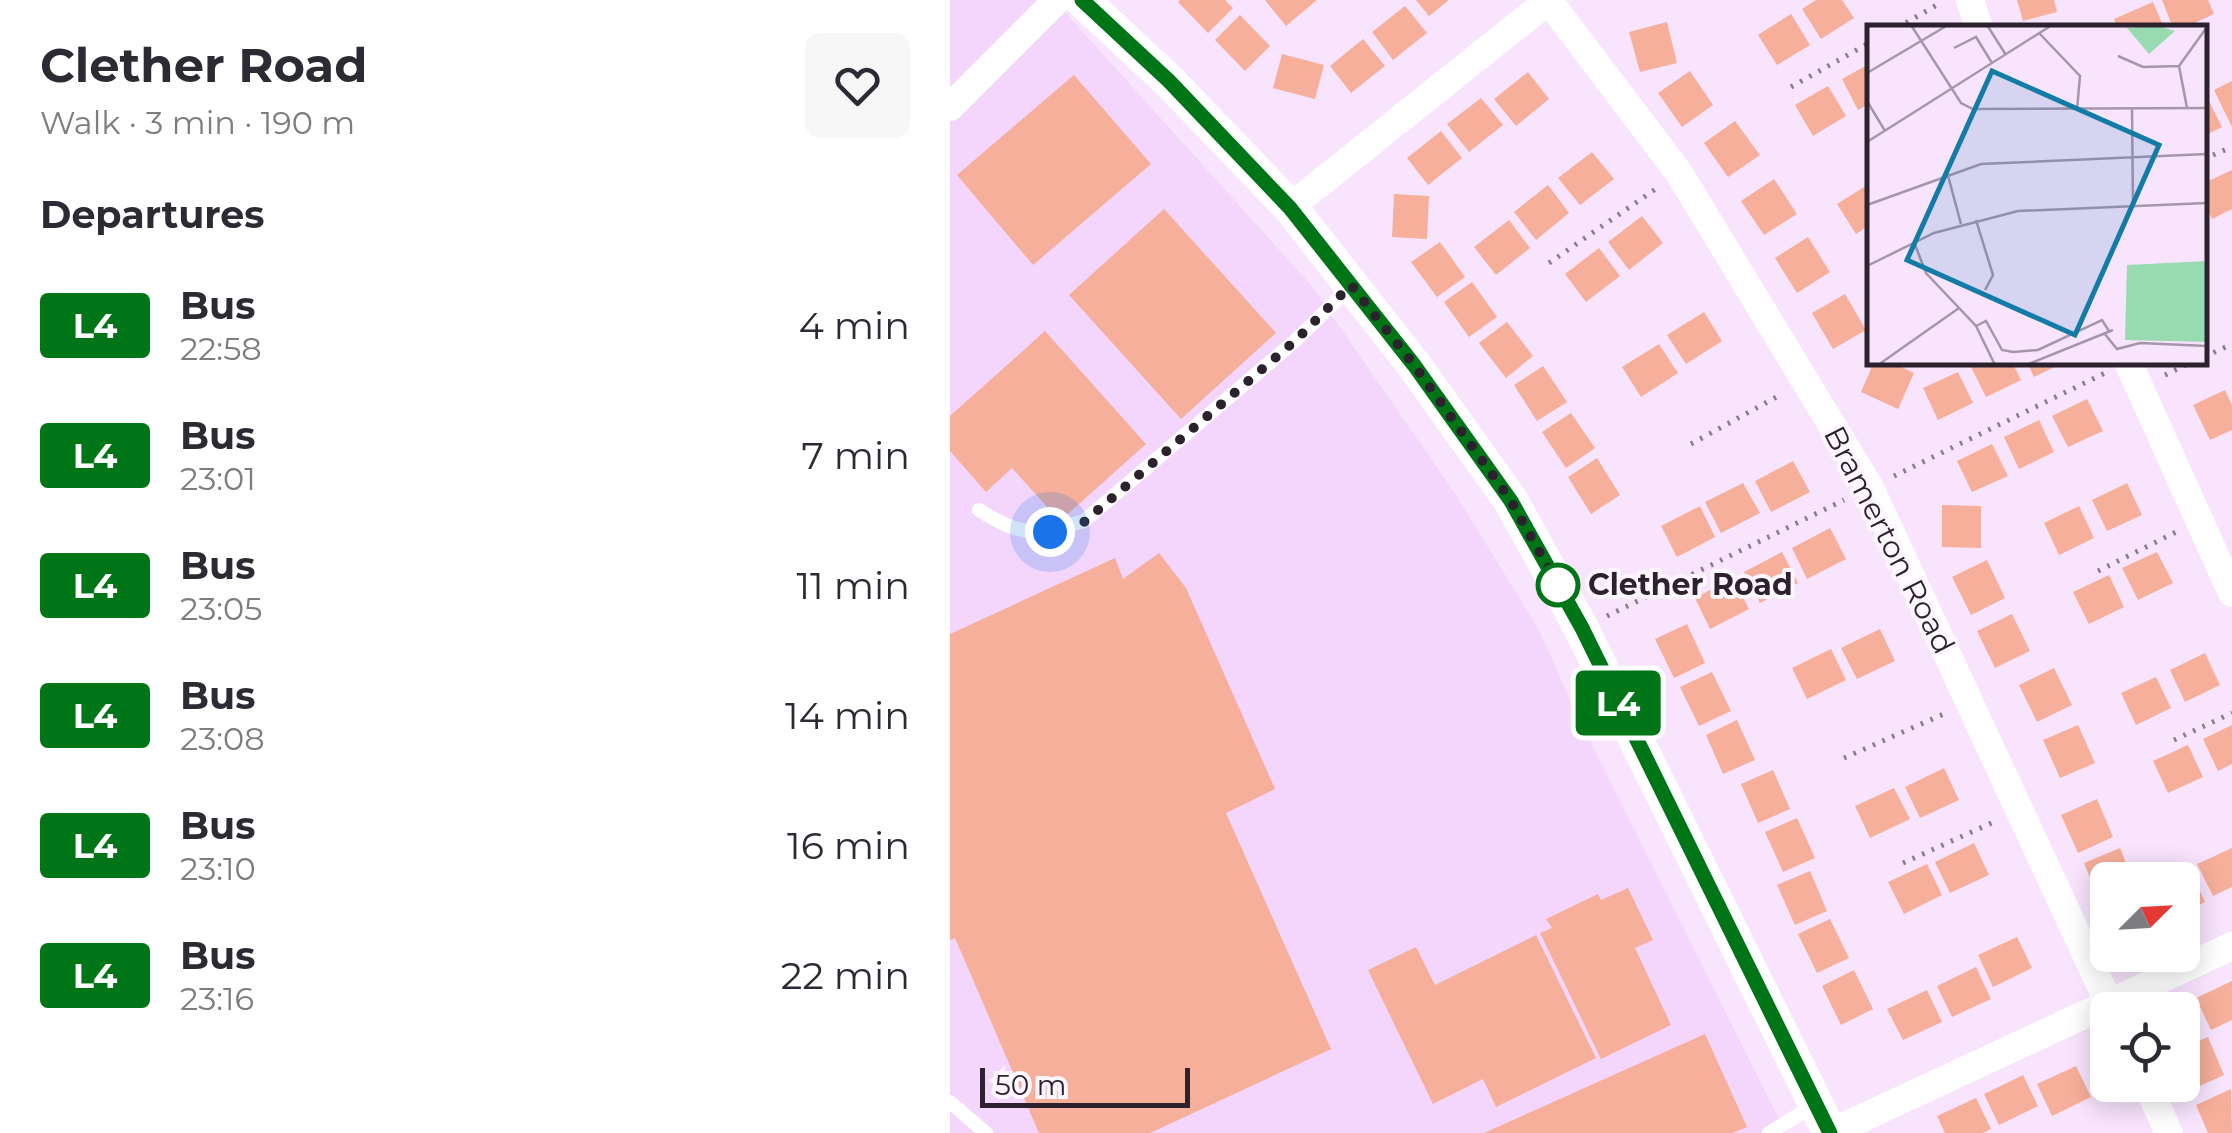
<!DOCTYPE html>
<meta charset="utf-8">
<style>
body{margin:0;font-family:Montserrat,sans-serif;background:#f7f7f7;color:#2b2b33;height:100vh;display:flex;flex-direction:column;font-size:38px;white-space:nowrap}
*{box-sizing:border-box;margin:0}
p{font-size:32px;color:#7c7c81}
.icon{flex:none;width:55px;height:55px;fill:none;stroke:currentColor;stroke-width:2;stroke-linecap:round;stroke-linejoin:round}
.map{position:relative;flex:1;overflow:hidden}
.panel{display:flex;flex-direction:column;background:#fff;width:950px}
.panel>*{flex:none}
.badge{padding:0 20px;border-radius:8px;font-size:35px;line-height:65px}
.needle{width:65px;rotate:66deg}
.buttons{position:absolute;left:1140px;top:862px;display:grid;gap:20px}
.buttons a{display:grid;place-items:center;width:110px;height:110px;border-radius:15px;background:#fff;box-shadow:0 5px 25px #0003;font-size:50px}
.scale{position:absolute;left:30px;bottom:25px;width:210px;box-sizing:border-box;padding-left:10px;border:5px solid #2b222d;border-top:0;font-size:28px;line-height:35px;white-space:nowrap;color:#2b222d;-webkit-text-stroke:8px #fcf7fe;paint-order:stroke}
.you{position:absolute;width:50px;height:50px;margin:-25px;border:8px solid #fff;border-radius:50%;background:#1a73e8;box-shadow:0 0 0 15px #1a73e833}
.map>.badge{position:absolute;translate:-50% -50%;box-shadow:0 0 0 5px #fff}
h2{padding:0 40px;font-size:38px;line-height:90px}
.round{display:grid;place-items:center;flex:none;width:105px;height:105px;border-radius:15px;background:#f7f7f7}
.headline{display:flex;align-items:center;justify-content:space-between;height:170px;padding:0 40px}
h1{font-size:48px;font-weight:700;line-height:75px}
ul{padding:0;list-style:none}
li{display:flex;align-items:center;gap:30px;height:130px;padding:0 40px}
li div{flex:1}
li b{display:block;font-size:38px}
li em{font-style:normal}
li .badge{min-width:110px;font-weight:700;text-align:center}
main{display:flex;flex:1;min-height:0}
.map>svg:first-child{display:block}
.built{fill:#f4d6fc}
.building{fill:#f5af9a}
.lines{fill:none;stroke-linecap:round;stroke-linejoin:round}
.path{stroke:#8a7c8e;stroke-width:5;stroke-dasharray:2.5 8;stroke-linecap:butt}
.service{stroke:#fff;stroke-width:14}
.minor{stroke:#fff;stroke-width:28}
.tertiary{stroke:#fff;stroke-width:35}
.line-casing{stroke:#fff;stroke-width:22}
.line{stroke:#007517;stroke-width:15}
.walk{stroke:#2b222d;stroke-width:10;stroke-dasharray:0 18}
.stop-dot{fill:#fff;stroke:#007517;stroke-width:5}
.labels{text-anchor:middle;stroke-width:8;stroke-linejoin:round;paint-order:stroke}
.street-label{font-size:30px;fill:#2b222d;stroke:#fcf7fe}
.stop-label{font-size:30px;font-weight:bold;fill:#2b222d;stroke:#fcf7fe;text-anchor:start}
.inset-road{fill:none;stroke:#a696aa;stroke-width:2.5}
.view{fill:#137ca6;fill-opacity:0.15;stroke:#137ca6;stroke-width:5}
.inset-edge{fill:none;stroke:#2b222d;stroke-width:5}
</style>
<main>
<section class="panel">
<div class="headline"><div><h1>Clether Road</h1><p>Walk · 3 min · 190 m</p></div><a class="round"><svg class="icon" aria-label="heart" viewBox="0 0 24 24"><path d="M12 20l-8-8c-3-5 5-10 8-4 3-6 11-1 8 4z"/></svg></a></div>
<h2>Departures</h2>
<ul>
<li><span class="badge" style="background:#007517;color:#fff">L4</span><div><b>Bus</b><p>22:58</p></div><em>4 min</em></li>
<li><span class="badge" style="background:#007517;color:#fff">L4</span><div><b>Bus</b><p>23:01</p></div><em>7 min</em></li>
<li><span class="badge" style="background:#007517;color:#fff">L4</span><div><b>Bus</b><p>23:05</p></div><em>11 min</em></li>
<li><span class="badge" style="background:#007517;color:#fff">L4</span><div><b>Bus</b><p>23:08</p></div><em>14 min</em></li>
<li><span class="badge" style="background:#007517;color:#fff">L4</span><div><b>Bus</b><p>23:10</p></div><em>16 min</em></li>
<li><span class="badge" style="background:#007517;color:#fff">L4</span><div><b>Bus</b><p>23:16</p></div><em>22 min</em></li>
</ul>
</section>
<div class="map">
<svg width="1282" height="1133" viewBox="0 0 1282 1133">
<rect width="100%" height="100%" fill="#f8e4fd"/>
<!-- built -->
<path class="built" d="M0,0H104L361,285L508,498L590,632L621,702L836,1133H0Z"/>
<!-- building -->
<path class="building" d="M230,0H275L283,8L258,33L228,2Z
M315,0H367L336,26Z
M466,0H499L479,16Z
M866,0H892L904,18L871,39L852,9Z
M1067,0H1104L1107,12L1073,21Z
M1212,0H1258L1264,14L1234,28H1223Z
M1203,2L1214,28H1168L1164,19Z
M455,6L477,33L443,60L422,32Z
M841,14L860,45L827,65L808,35Z
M290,15L320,46L295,71L265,40Z
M717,22L727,63L690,72L679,32Z
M413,39L435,66L401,93L380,66Z
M332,54L374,65L365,99L323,88Z
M919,64V104L908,110L892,79Z
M740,71L763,105L732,127L708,93Z
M578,72L599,99L566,126L544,99Z
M124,75L201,164L83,265L7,175Z
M1282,81V127L1264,90Z
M878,86L896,116L863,136L845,105Z
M1254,91L1272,127L1254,136Z
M531,98L553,125L519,152L497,124Z
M785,121L810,155L778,177L754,143Z
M491,131L512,158L478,185L457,158Z
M642,152L664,179L630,205L608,178Z
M1282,170V209L1262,219L1254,202V183Z
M824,179L847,214L814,235L791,201Z
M919,184V225L906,234L887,204Z
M598,185L619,213L586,240L564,212Z
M444,194L479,196L477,239L442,237Z
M214,209L326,333L231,419L119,295Z
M692,216L713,243L679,270L658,242Z
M559,220L580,248L546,275L524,247Z
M858,237L880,272L847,293L825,258Z
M490,242L515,277L487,297L461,262Z
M649,248L670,276L636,302L615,274Z
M522,282L547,317L519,337L494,302Z
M895,294L916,330L883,349L862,313Z
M754,312L772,341L736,364L717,335Z
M557,322L583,356L556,378L529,343Z
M95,331L196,444L110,521L62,468L36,492L0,451V416Z
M709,344L728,373L691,397L672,367Z
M924,362H941L964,373L948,409L911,392Z
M1025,362H1062L1071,380L1036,397L1020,365Z
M1077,362H1115L1084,377Z
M593,366L617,402L587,421L564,385Z
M1008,372L1023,403L988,420L973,388Z
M1275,390L1282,405V430L1260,440L1243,405Z
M1137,399L1153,431L1118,447L1102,416Z
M621,413L645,448L616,468L592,432Z
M1089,420L1104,452L1069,469L1054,437Z
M1042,444L1058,476L1022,492L1007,461Z
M647,458L670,495L641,514L618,477Z
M843,461L860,492L821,512L805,481Z
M793,483L810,513L771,533L755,502Z
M1177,483L1192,515L1157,531L1142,500Z
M992,505L1031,506V548L992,547Z
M750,506L765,537L727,557L711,526Z
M1129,506L1144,538L1109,555L1094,523Z
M880,528L896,559L857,579L842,548Z
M832,552L848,583L810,603L794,572Z
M1207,552L1223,583L1188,600L1172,568Z
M209,553L236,588L325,789L276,813L381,1049L200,1133H89L5,938L0,940V634L165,558L173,579Z
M1037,560L1055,598L1021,615L1002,577Z
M1159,575L1174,607L1139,624L1123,592Z
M783,578L799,609L760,629L745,598Z
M1062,614L1080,651L1045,668L1027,631Z
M737,624L755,663L724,678L705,639Z
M930,629L945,661L907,679L891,648Z
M881,649L896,680L857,699L842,668Z
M1255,653L1270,685L1235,702L1220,670Z
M1104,668L1122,705L1087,722L1069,685Z
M762,672L781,711L749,726L730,687Z
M1206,677L1221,708L1186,725L1171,693Z
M787,720L805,760L773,774L756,735Z
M1128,725L1145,763L1110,778L1093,740Z
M1282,725V764L1268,771L1253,739Z
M1238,745L1253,777L1218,793L1203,761Z
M994,768L1009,800L970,818L955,787Z
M823,770L840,809L808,823L791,784Z
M944,788L960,819L920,838L905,806Z
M1147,799L1163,837L1128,853L1111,815Z
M847,818L865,858L833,872L815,832Z
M1024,843L1039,875L1000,893L985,862Z
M1170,848L1183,880H1158V898L1150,902L1134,863Z
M1282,848V887L1263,896L1247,864Z
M977,864L992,895L954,914L938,882Z
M1240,870L1255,902L1232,913V880H1219Z
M860,871L877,911L845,925L827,885Z
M678,888L703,940L685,948L721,1025L651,1059L590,933L602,928L596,919L648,894L651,900Z
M880,919L899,958L867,973L848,934Z
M586,935L646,1058L546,1107L533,1079L483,1104L418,970L466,947L485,985Z
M1067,937L1082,968L1043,987L1028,955Z
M1026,967L1041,999L1002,1017L987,986Z
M904,970L923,1009L891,1025L872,986Z
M1282,981V1020L1261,1030L1246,998Z
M977,990L992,1022L953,1040L937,1009Z
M755,1034L797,1127L782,1133H534Z
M1258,1037L1274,1075L1239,1091L1232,1076V1048Z
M1126,1066L1141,1097L1102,1116L1087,1084Z
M1073,1075L1088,1106L1049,1125L1034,1094Z
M1281,1089L1282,1133H1258L1246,1105Z
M1026,1098L1041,1129L1033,1133H995L987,1116Z"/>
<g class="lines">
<!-- path -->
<path class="path" d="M947,28L992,2
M841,87L919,43
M1263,155L1282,147
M599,263L707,188
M1254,357L1282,344
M1215,375L1242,362
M741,444L830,395
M944,476L1155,373
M1148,571L1226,532
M657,616L894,500
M1224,740L1282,713
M894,758L996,713
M953,863L1046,821"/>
<!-- service -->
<path class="service" d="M29,510C73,537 85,536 134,521L346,340L401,286
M0,1102L36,1133
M819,1133L865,1105"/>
<!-- minor -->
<path class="minor" d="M598,0L729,173L920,488L1162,1010
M1020,0L1029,28
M0,107L107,0
M340,207L598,1
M1178,362L1282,593
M1197,1085L1219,1133
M880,1133L1282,946"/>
<!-- tertiary -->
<path class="tertiary" d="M132,0L219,81L340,207L464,365L561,501L631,628L880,1133"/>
</g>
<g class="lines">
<defs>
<path id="line" d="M132,0L219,81L340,208L464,365L561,501L632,628L880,1133"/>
</defs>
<!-- line casing -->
<use href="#line" class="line-casing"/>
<!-- line -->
<use href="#line" class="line"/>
<!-- walk -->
<path class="walk" d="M100,532L134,522L346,340L401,285L464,365L561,501L614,596L608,585"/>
</g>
<!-- markers -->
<circle class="stop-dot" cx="608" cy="585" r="20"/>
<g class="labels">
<!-- street labels -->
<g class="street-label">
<text transform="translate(939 540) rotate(63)" y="10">Bramerton Road</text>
</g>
<!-- stop labels -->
<g class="stop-label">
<text x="638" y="595">Clether Road</text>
</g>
</g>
<!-- overview -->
<g transform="translate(917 25)">
<rect width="340" height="340" fill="#f8e4fd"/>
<path d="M291,1L308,6L282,29L260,3ZM340,236V317L258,315L260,240Z" fill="#98dbb0"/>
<path class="inset-road" d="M44,0L94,78L106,84L340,83M120,0L139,30M172,8L213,51L210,85M87,23L109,12L125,38M251,31L276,42L312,41M312,41L340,2M312,41L320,83M0,48L81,0M0,76L18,106M265,84L266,180M0,117L185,0M80,147L94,199M0,180L114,139L340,129M109,195L126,250L118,265M47,217L59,248L109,301L128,340M0,241L67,208L151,186L340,178M109,301L119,296L135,325L146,327L171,325L235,295L242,306M237,308L250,324L273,318L340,321M11,340L92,283M159,340L246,305"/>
<path class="view" d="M125,46L292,120L208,310L40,235Z"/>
<rect width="340" height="340" class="inset-edge"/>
</g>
</svg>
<div class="buttons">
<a><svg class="needle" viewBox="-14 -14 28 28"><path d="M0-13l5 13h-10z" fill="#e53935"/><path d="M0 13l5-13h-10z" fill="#7c7c81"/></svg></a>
<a><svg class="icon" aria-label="locate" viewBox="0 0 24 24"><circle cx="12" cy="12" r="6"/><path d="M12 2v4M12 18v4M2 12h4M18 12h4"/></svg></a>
</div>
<div class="scale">50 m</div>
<div class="you" style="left:100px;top:532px"></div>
<b class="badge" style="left:668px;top:703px;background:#007517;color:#fff">L4</b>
</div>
</main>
